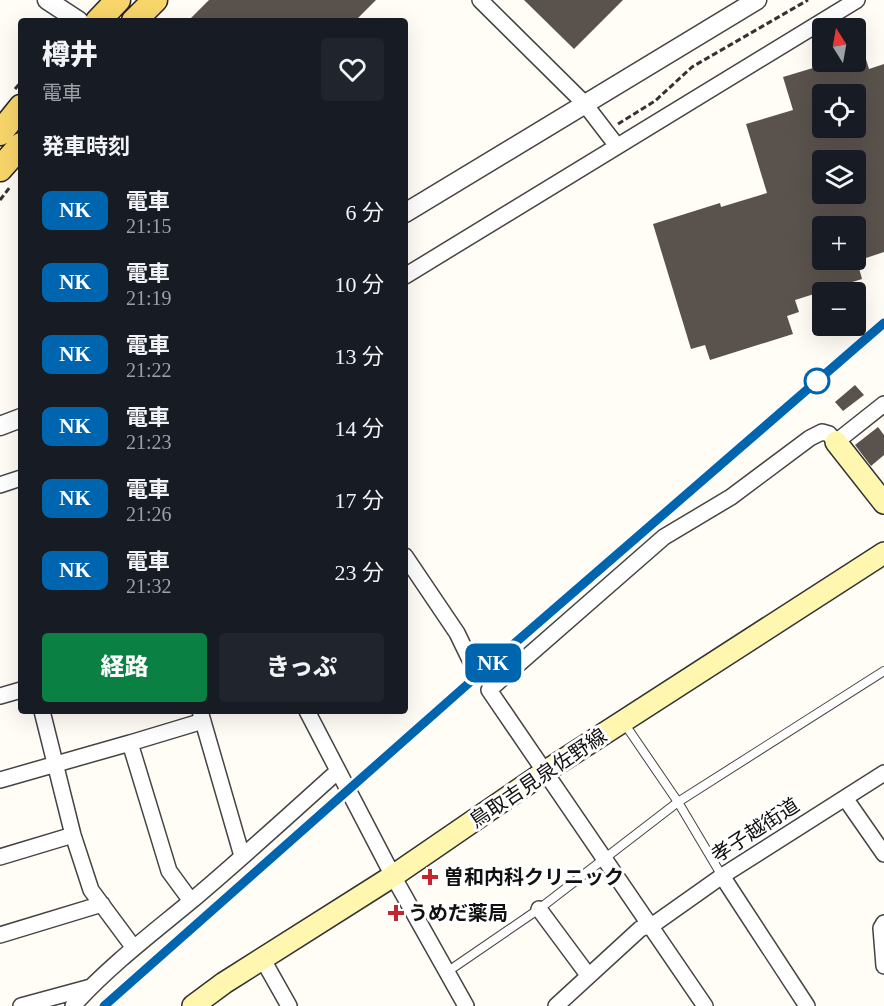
<!DOCTYPE html>
<html lang="ja">
<meta charset="utf-8">
<style>
body{margin:0;font-family:"Times New Roman","Noto Sans JP",serif;background:#20242c;color:#f1f3f6;height:100vh;display:flex;flex-direction:column;font-size:22px;white-space:nowrap}
*{box-sizing:border-box;margin:0}
p{font-size:20px;color:#9ea1a6}
.icon{flex:none;width:33px;height:33px;fill:none;stroke:currentColor;stroke-width:2;stroke-linecap:round;stroke-linejoin:round}
.map{position:relative;flex:1;overflow:hidden}
.details{position:absolute;left:18px;top:18px;width:390px;height:696px;display:flex;flex-direction:column;background:#171b24;border-radius:6px;box-shadow:0 6px 24px #0002}
.details>*{flex:none}
.badge{padding:0 12px;border-radius:9px;font-size:21px;line-height:39px}
.needle{width:39px;rotate:349deg}
.buttons{position:absolute;left:812px;top:18px;display:grid;gap:12px}
.buttons a{display:grid;place-items:center;width:54px;height:54px;border-radius:6px;background:#171b24;box-shadow:0 6px 24px #0002;font-size:30px}
.map>.badge{position:absolute;translate:-50% -50%;box-shadow:0 0 0 3px #fff}
h2{padding:0 24px;font-size:22px;line-height:54px}
.round{display:grid;place-items:center;flex:none;width:63px;height:63px;border-radius:6px;background:#20242c}
.headline{display:flex;align-items:center;justify-content:space-between;height:102px;padding:0 24px}
h1{font-size:28px;font-weight:800;line-height:45px}
.cta{display:flex;gap:12px;margin-top:auto;padding:12px 24px}
.cta a{flex:1;height:69px;border-radius:6px;background:#0b8043;color:#fff;font-size:24px;font-weight:800;line-height:69px;text-align:center}
.cta a+a{background:#20242c;color:#f1f3f6}
ul{padding:0;list-style:none}
li{display:flex;align-items:center;gap:18px;height:72px;padding:0 24px}
li div{flex:1}
li b{display:block;font-size:22px}
li em{font-style:normal}
li .badge{min-width:66px;font-weight:700;text-align:center}
.map>svg:first-child{display:block}
.building{fill:#5a524d;fill-rule:evenodd}
.lines{fill:none;stroke-linecap:round;stroke-linejoin:round}
.service-casing{stroke:#444;stroke-width:10}
.minor-casing{stroke:#444;stroke-width:18}
.tertiary-casing{stroke:#444;stroke-width:21}
.secondary-casing{stroke:#333;stroke-width:24}
.primary-casing{stroke:#222;stroke-width:27}
.path{stroke:#333;stroke-width:3;stroke-dasharray:6 3;stroke-linecap:butt}
.service{stroke:#fff;stroke-width:8}
.minor{stroke:#fff;stroke-width:15}
.tertiary{stroke:#fff;stroke-width:18}
.secondary{stroke:#fff6b0;stroke-width:21}
.primary{stroke:#f9d66b;stroke-width:24}
.rail-casing{stroke:#c4262e;stroke-width:7}
.rail{stroke:#fff;stroke-width:4.5;stroke-dasharray:14;stroke-linecap:butt}
.line-casing{stroke:#fff;stroke-width:14}
.line{stroke:#0065af;stroke-width:9}
.stop-dot{fill:#fff;stroke:#0065af;stroke-width:3}
.poi-dot{fill:#c4262e;stroke:#fff;stroke-width:2}
.labels{text-anchor:middle;stroke-width:6;stroke-linejoin:round;paint-order:stroke}
.street-label{font-size:20px;fill:#111;stroke:#fff}
.poi-label{font-size:20px;font-weight:bold;fill:#111;stroke:#fff;text-anchor:start}
</style>
<div class="map">
<svg width="884" height="1006" viewBox="0 0 884 1006">
<rect width="100%" height="100%" fill="#fffdf5"/>
<!-- building -->
<path class="building" d="M209,0H376L355,21H188Z
M524,0H623L574,49Z
M855,33H858L869,69L884,64V252L857,261L862,279L795,300L799,312L787,316L793,334L710,360L705,345L691,349L653,224L720,203L721,207L767,193L746,124L793,110L783,77L833,62H855ZM822,94H855V128H822ZM822,160H855V194H822ZM822,226H855V260H822Z
M855,385L864,395L843,411L835,402Z
M878,427L884,435V455L871,466L855,445Z"/>
<g class="lines">
<defs>
<path id="service" d="M624,723L678,802L722,876
M447,972L539,909L678,802L884,671"/>
<path id="minor" d="M480,0L584,103L617,146
M405,276L857,0
M0,485L21,478
M405,556L457,633L474,668
M0,696L21,690
M42,711L73,835L91,890L134,948
M200,711L242,856
M307,711L393,876L466,1006
M130,743L203,721
M0,780L130,743L169,871L191,901
M845,798L884,854
M0,857L73,835
M722,876L807,1006
M539,909L588,975
M884,923L881,928L884,966
M0,935L102,904
M262,958L289,1006
M21,1006L91,987
M73,1006C108,967 150,935 190,902C240,860 289,815 338,771
M556,1006L640,929L657,922L722,876L884,773
M705,1006L489,690L664,537L731,497L810,438L822,432L829,434L836,442L884,404"/>
<path id="tertiary" d="M47,0L79,21
M405,213L757,0
M0,426L21,418"/>
<path id="secondary" d="M836,442L884,503
M193,1006L224,983L393,876L546,771L884,553"/>
<path id="primary" d="M98,21L118,0
M134,21L155,0
M0,133L21,107
M0,169L21,145"/>
</defs>
<!-- service casing -->
<use href="#service" class="service-casing"/>
<!-- minor casing -->
<use href="#minor" class="minor-casing"/>
<!-- tertiary casing -->
<use href="#tertiary" class="tertiary-casing"/>
<!-- secondary casing -->
<use href="#secondary" class="secondary-casing"/>
<!-- primary casing -->
<use href="#primary" class="primary-casing"/>
<!-- path -->
<path class="path" d="M15,89L21,82
M618,124L655,101L692,67L808,0
M0,200L10,187"/>
<!-- service -->
<use href="#service" class="service"/>
<!-- minor -->
<use href="#minor" class="minor"/>
<!-- tertiary -->
<use href="#tertiary" class="tertiary"/>
<!-- secondary -->
<use href="#secondary" class="secondary"/>
<!-- primary -->
<use href="#primary" class="primary"/>
<defs>
<path id="rail" d="M104,1006L478,675L884,323"/>
</defs>
<!-- rail casing -->
<use href="#rail" class="rail-casing"/>
<!-- rail -->
<use href="#rail" class="rail"/>
</g>
<g class="lines">
<defs>
<path id="line" d="M104,1006L478,675L884,323"/>
</defs>
<!-- line casing -->
<use href="#line" class="line-casing"/>
<!-- line -->
<use href="#line" class="line"/>
</g>
<!-- markers -->
<circle class="stop-dot" cx="817" cy="381" r="12"/>
<g class="poi-dot">
<path d="M427 868h6v6h6v6h-6v6h-6v-6h-6v-6h6z"/>
<path d="M393 904h6v6h6v6h-6v6h-6v-6h-6v-6h6z"/>
</g>
<g class="labels">
<!-- street labels -->
<g class="street-label">
<text transform="translate(538 778) rotate(-34)" y="7">鳥取吉見泉佐野線</text>
<text transform="translate(755 830) rotate(-33)" y="7">孝子越街道</text>
</g>
<!-- poi labels -->
<g class="poi-label">
<text x="444" y="884">曽和内科クリニック</text>
<text x="408" y="920">うめだ薬局</text>
</g>
</g>
</svg>
<div class="buttons">
<a><svg class="needle" viewBox="-14 -14 28 28"><path d="M0-13l5 13h-10z" fill="#e53935"/><path d="M0 13l5-13h-10z" fill="#9ea1a6"/></svg></a>
<a><svg class="icon" aria-label="locate" viewBox="0 0 24 24"><circle cx="12" cy="12" r="6"/><path d="M12 2v4M12 18v4M2 12h4M18 12h4"/></svg></a>
<a><svg class="icon" aria-label="layers" viewBox="0 0 24 24"><path d="M12 4l9 5-9 5-9-5zM3 14l9 5 9-5"/></svg></a>
<a>+</a>
<a>−</a>
</div>
<b class="badge" style="left:493px;top:663px;background:#0065af;color:#fff">NK</b>
<section class="details">
<div class="headline"><div><h1>樽井</h1><p>電車</p></div><a class="round"><svg class="icon" aria-label="heart" viewBox="0 0 24 24"><path d="M12 20l-8-8c-3-5 5-10 8-4 3-6 11-1 8 4z"/></svg></a></div>
<h2>発車時刻</h2>
<ul>
<li><span class="badge" style="background:#0065af;color:#fff">NK</span><div><b>電車</b><p>21:15</p></div><em>6 分</em></li>
<li><span class="badge" style="background:#0065af;color:#fff">NK</span><div><b>電車</b><p>21:19</p></div><em>10 分</em></li>
<li><span class="badge" style="background:#0065af;color:#fff">NK</span><div><b>電車</b><p>21:22</p></div><em>13 分</em></li>
<li><span class="badge" style="background:#0065af;color:#fff">NK</span><div><b>電車</b><p>21:23</p></div><em>14 分</em></li>
<li><span class="badge" style="background:#0065af;color:#fff">NK</span><div><b>電車</b><p>21:26</p></div><em>17 分</em></li>
<li><span class="badge" style="background:#0065af;color:#fff">NK</span><div><b>電車</b><p>21:32</p></div><em>23 分</em></li>
</ul>
<div class="cta"><a>経路</a><a>きっぷ</a></div>
</section>
</div>
